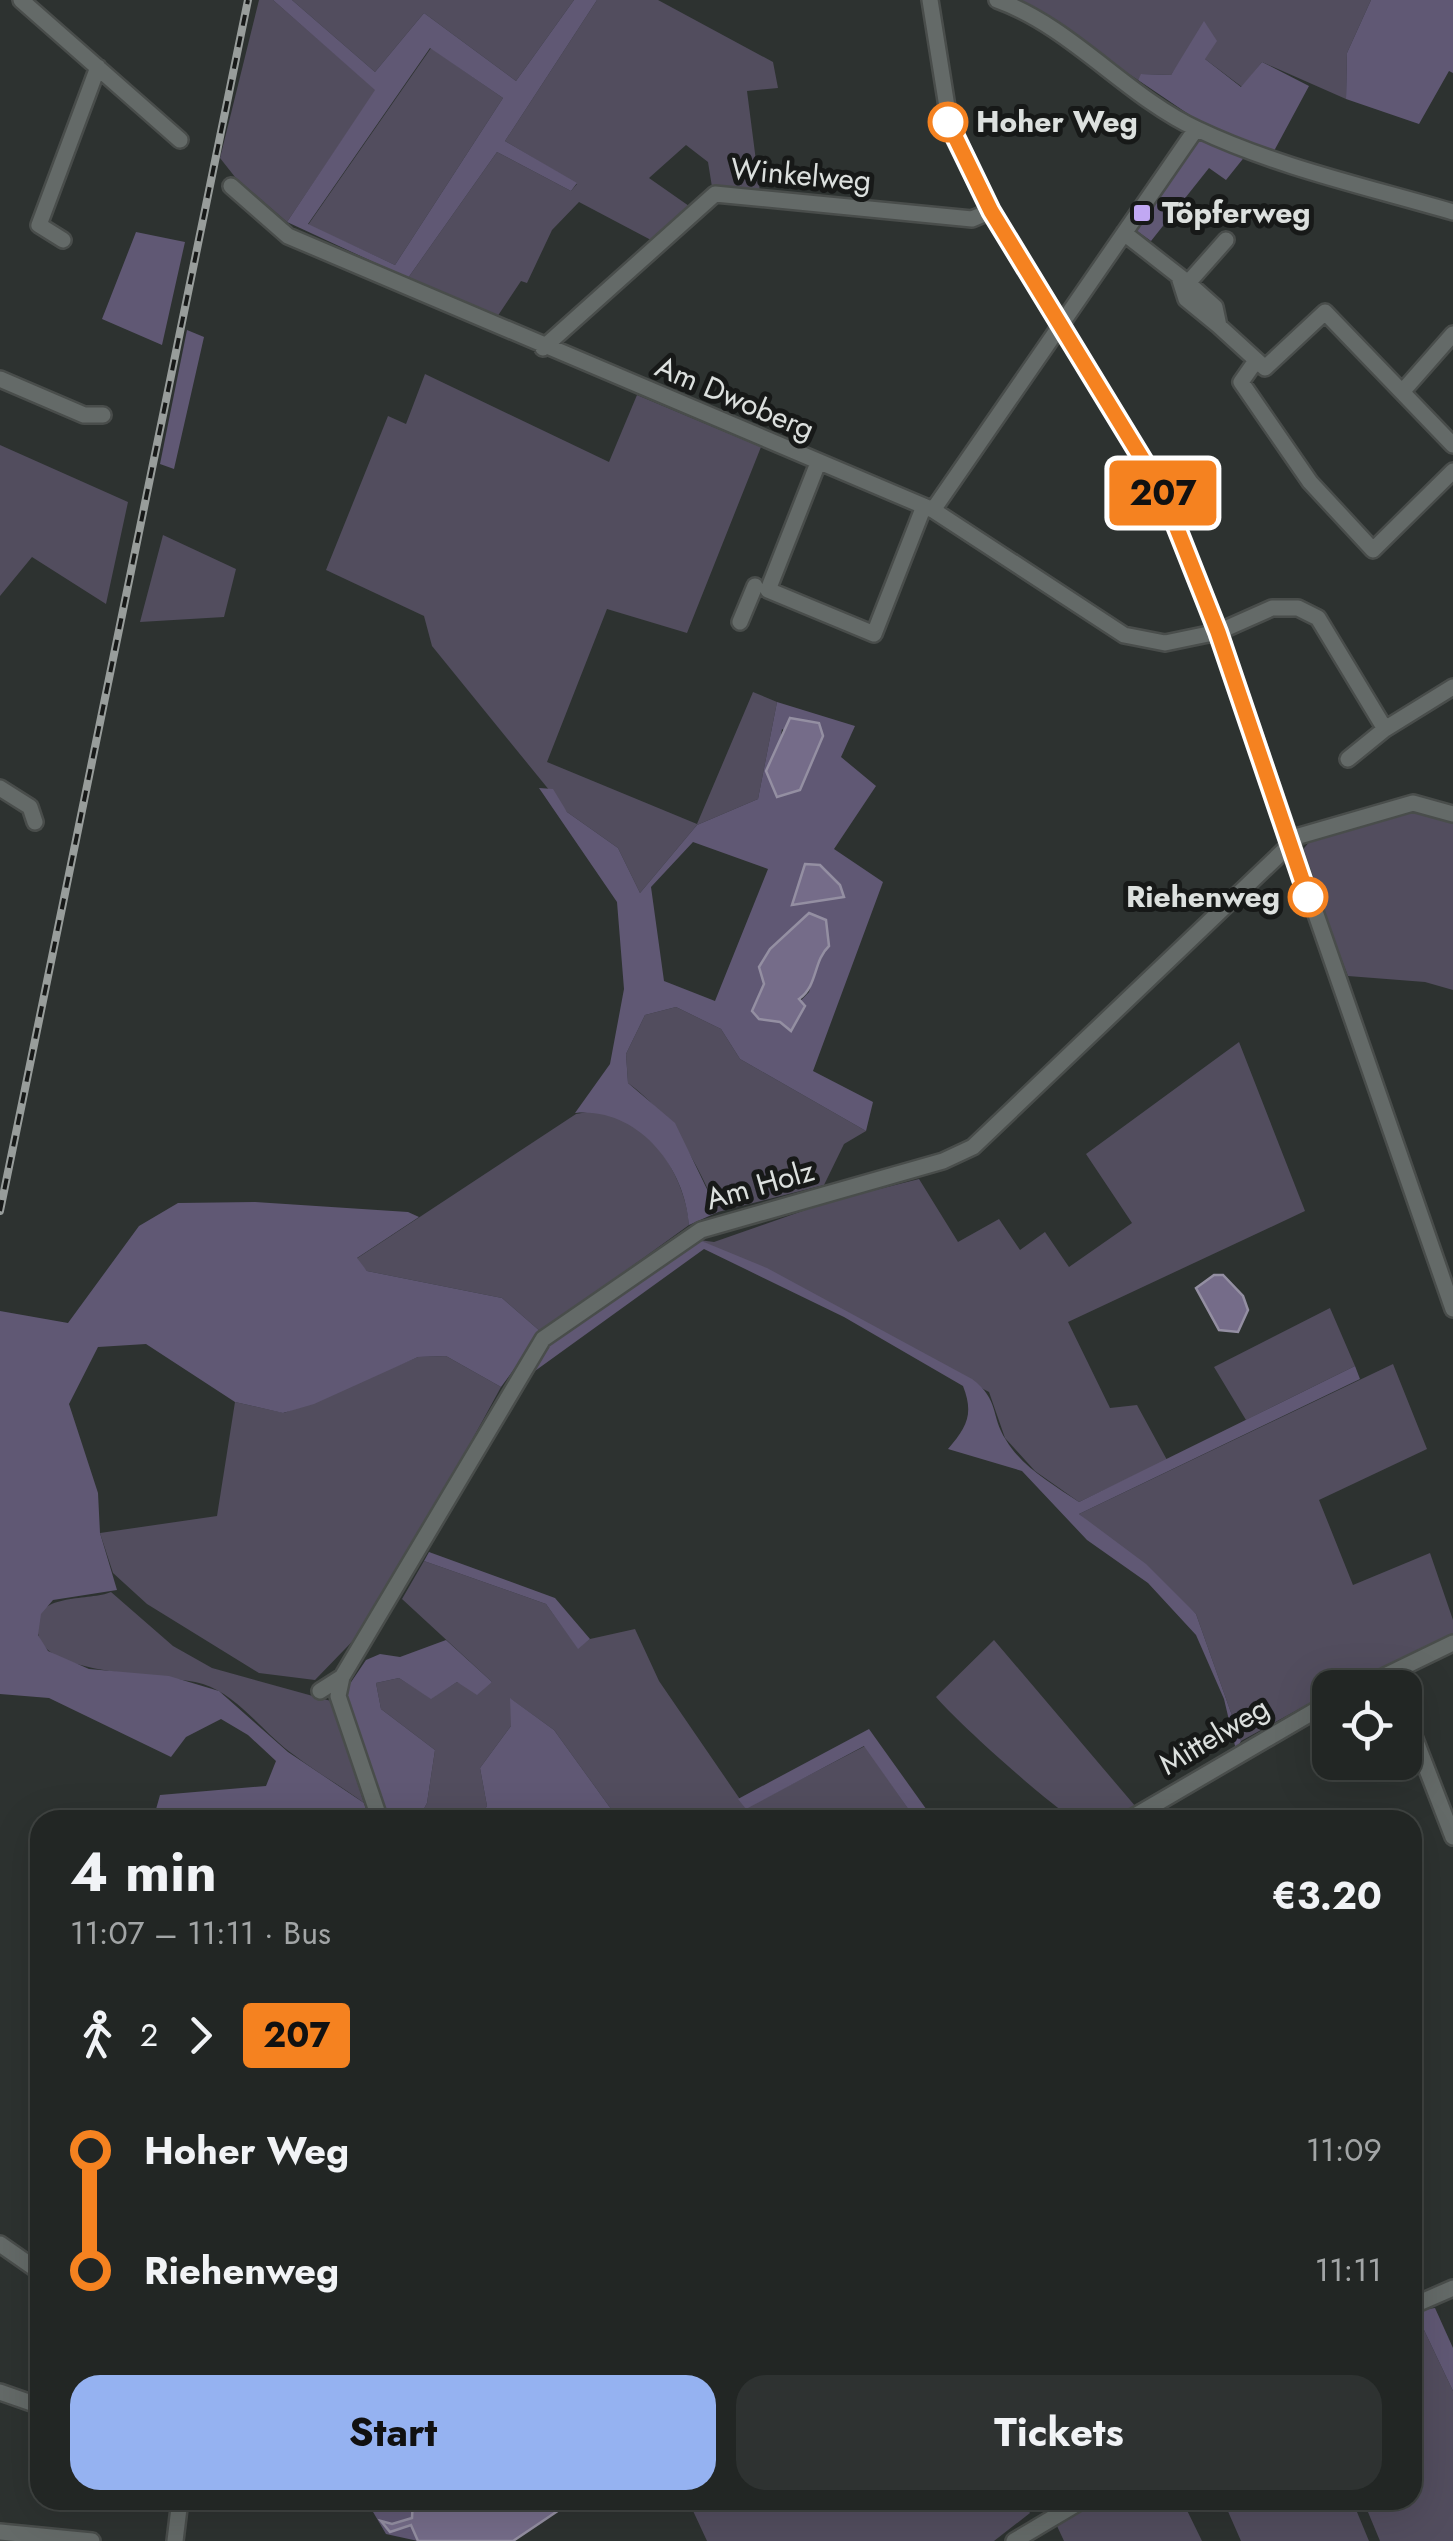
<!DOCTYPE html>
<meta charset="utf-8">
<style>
body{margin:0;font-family:Jost,sans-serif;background:#2e3231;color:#f1f3f6;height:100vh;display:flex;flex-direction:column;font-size:38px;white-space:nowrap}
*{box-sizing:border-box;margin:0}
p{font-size:32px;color:#a2a5a6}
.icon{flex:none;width:55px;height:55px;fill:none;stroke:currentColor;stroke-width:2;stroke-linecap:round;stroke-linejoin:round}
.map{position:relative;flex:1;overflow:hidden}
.details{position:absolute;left:30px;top:1810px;width:1392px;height:700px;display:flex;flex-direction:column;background:#222624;border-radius:30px;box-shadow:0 10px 40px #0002,0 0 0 2px #3f4341}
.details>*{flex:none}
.badge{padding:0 20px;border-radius:8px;font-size:35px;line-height:65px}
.buttons{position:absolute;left:1312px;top:1670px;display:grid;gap:20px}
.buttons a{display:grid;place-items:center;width:110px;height:110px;border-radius:20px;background:#222624;box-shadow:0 10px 40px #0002,0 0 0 2px #3f4341;font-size:50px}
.map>.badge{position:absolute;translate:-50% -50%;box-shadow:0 0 0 5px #fff}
.legs{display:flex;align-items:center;gap:15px;height:110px;padding:0 40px;font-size:32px}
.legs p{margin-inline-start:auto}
.summary{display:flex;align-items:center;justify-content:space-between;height:170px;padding:0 40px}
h1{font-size:55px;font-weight:700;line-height:75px}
.action{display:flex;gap:20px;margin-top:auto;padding:20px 40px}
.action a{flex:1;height:115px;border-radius:30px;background:#95b2f1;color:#111;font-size:40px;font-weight:700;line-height:115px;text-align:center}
.action a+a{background:#2e3231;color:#f1f3f6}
ul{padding:0 40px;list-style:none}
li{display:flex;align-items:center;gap:35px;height:120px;font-size:38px}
li i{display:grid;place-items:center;width:15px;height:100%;margin:0 12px;background:currentColor}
li i::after{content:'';width:25px;height:25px;margin:-12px;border:8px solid;border-radius:50%;background:#222624}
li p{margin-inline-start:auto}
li:first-child i{background:linear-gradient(#0000 50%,currentColor 0)}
li:last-child i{background:linear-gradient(currentColor 50%,#0000 0)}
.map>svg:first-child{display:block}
.green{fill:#524d5e}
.forest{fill:#605874;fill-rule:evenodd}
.water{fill:#756c89;stroke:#948fa2;stroke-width:2.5}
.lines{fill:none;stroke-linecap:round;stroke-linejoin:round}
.minor-casing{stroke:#494d4b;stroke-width:20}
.minor{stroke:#646a68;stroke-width:15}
.rail-casing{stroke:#989d9b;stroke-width:8}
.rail{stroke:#171918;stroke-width:4;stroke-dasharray:11;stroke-linecap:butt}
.line-1-casing{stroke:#fff;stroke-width:22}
.line-1{stroke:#f58220;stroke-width:15}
.stop-1-dot{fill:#fff;stroke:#f58220;stroke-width:5}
.poi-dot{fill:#c1a8f3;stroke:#171918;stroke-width:4}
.labels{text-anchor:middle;stroke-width:10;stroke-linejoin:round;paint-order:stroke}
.stop-label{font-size:30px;font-weight:bold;fill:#dce0de;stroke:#171918;text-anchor:start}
.street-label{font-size:30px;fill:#dce0de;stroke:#171918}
.poi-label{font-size:30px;font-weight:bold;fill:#dce0de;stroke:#171918;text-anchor:start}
</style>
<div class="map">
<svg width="1453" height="2541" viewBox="0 0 1453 2541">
<rect width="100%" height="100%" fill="#2d3230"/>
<!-- green -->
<path class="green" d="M259,0H273L376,90L287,222L235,177L220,158Z
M292,0H574L516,81L424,13L375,72Z
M597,0H658L773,62L778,88L747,91L760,192L712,187L708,162L686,145L649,178L689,206L651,240L579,202L552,230L527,283L521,281L497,317L408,278L497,152L571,191L577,184L505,141Z
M1016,0H1371L1347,53L1346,99L1262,62L1242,87L1205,59L1184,56L1171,75L1142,74L1138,80Z
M431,48L503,98L395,265L308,225Z
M425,374L609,462L637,395L761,447L687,633L607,609L547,762L697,824L753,692L777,702L758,799L697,825L640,893L618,848L567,812L432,646L424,616L326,570L388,416L406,424Z
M0,445L128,502L106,604L32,557L0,596Z
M163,535L236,569L224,617L140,622Z
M1406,809L1453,822V990L1425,982L1348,976L1300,853L1310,841Z
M676,1007L721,1029L740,1059L866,1131L844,1144L824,1185L718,1212C698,1164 671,1114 628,1083L626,1054L645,1015Z
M1239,1042L1305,1211L1068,1322L1110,1408L1137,1405L1167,1460L1079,1502L1035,1471L1005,1438L989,1392L699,1240L714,1242L828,1202L919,1179L958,1242L999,1219L1020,1250L1045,1232L1069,1267L1132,1223L1086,1154Z
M599,1110C609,1114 622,1116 630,1121C662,1141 687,1189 689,1225L541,1332L502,1298L367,1271L356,1259L576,1114Z
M1330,1308L1355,1366L1246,1420L1214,1367Z
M446,1356L501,1387L374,1619L315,1680L259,1673L147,1604L113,1573L100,1533L217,1516L235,1402L284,1413L418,1357Z
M1393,1364L1427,1449L1319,1500L1353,1585L1430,1553L1453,1620V1638L1341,1687L1330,1688V1692L1241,1741L1196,1614L1079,1514Z
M424,1561L546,1604L578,1648L590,1639L635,1629L659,1681L746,1808L865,1746L916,1820H619L554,1730L511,1699V1726L480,1768L487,1806L478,1820H418L427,1803L435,1750L381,1709L376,1683L399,1678L431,1698L457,1682L470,1688L492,1682L402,1599Z
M111,1592L173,1646L212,1668L331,1701L364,1803C341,1786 316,1772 294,1755C264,1734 238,1695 203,1684C167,1673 51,1677 39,1637C25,1591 88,1602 111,1592Z
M994,1640L1136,1807C1120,1816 1097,1827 1077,1820C1056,1812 953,1718 936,1697Z
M1415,2311L1453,2391V2541H1380L1363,2500H1412Z
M688,2500H1022L1030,2513L994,2541H707Z
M1098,2500H1182L1202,2541H1064L1057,2526Z
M1223,2500H1352L1369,2541H1241Z"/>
<!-- forest -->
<path class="forest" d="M273,0H292L375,72L424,13L516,81L574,0H597L505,141L577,183L571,191L497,152L408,278L287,222L375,90ZM430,48L503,98L395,265L308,224Z
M1371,0H1453V73L1449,71L1419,124L1346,99L1347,53Z
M1204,21L1217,41L1205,59L1241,87L1262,62L1309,86L1274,151L1206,126L1138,80L1141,74L1171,75Z
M1198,137L1246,155L1226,180L1209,168L1151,241L1134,229Z
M136,232L185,242L162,345L102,319Z
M187,330L204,337L174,469L160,464Z
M777,702L855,726L841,757L876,786L834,849L883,882L813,1071L873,1102L866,1131L740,1059L721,1029L676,1007L645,1015L626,1054L628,1083L675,1123L718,1212L689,1225C685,1166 637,1107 575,1113L610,1064L624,989L617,902L539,788L553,789L567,812L618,848L640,893L697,825L758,799ZM782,729L817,751L800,790L769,764L779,748ZM693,842L768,869L715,1001L664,981L651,887ZM820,954L809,992L780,1022L759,1019L752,1011L764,984Z
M255,1202L408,1212L419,1217L357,1258L367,1271L502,1298L541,1332L501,1387L446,1356L418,1357L314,1404L283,1413L235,1402L146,1344L98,1347L69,1404L98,1493L100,1533L117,1590L53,1600L41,1614L38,1635L48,1651L89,1669L169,1676L219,1691L288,1752L364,1803L370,1820H153L160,1795L266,1786L276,1761L248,1735L221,1719L186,1737L171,1757L49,1698L0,1694V1311L68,1323L139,1226L178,1203Z
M699,1240L767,1268L972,1379C1000,1400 990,1415 1006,1440C1022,1467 1054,1485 1079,1502L1355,1366L1360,1379L1079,1514L1146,1564L1196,1614L1241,1741L1236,1750L1224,1699L1196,1635L1148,1583L1087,1540L1022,1471L948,1449C967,1427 974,1414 963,1386L844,1317L704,1249L528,1376L547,1342Z
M429,1552L555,1598L590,1639L578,1649L546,1604L424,1561Z
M446,1640L492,1682L477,1695L457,1682L431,1699L399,1678L376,1683L381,1709L435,1750L427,1803L418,1820H383L341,1697L366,1660L380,1654L400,1657Z
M510,1698L554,1730L619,1820H478L487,1806L480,1768L511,1726Z
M869,1729L934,1820H916L864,1746L746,1809L738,1799Z
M1435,2308L1453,2348V2391L1415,2311Z
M366,2500H413V2518L384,2526L411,2525L418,2541L386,2534Z"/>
<!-- water -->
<path class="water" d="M790,718L819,723L823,736L800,790L777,797L766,771Z
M805,864L820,865L840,885L844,897L792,905Z
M809,913L826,920L829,946C813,961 818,986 799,999L805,1006L791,1031L780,1022L759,1019L752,1011L764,984L759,967L770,949Z
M1214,1275H1223L1243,1296L1248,1310L1238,1332L1219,1330L1196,1288Z
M413,2500H574L513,2541H418L411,2525L390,2532L381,2521L392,2524L412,2518Z"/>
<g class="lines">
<defs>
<path id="minor" d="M21,0L180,140
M930,0L951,132L991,211L1163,493L1218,632L1453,1309
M997,0C1072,27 1126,96 1197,129C1277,167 1368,187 1453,212
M231,186L288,236L933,510L1124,635L1165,643L1218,632L1272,608H1298L1318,618L1385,729
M1124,233L1188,283L1226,240
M63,240L39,225L98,67
M1179,277L1186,299L1219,326
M1188,283L1215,307L1219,326L1265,368L1325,312L1402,392L1453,334
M543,348L715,194L972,219L991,211
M1255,362L1241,382L1310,482L1373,550L1453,471
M0,379L84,415H103
M1402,392L1453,445
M818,463L768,590L874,634L924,506
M933,510L1196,129
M740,622L755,586
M1348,759L1385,729L1453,687
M0,788L30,807L35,822
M342,1677L338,1696L380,1820
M1360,1688L1453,1643
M320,1691L342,1677L543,1339L701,1230L943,1161L973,1147L1299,836L1413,803L1453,814
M1405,1713L1453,1837
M1128,1820L1330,1702
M0,2244L40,2272
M1412,2306L1453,2288
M0,2392L40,2406
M0,2532L92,2541
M175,2541L180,2500
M1014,2541L1083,2500"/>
</defs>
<!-- minor casing -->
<use href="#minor" class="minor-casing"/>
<!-- minor -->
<use href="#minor" class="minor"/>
<defs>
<path id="rail" d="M0,1211L248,0"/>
</defs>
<!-- rail casing -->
<use href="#rail" class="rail-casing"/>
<!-- rail -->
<use href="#rail" class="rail"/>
</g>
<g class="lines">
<defs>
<path id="line-1" d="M948,122L991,211L1163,493L1218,632L1308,897"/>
</defs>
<!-- line-1 casing -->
<use href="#line-1" class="line-1-casing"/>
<!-- line-1 -->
<use href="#line-1" class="line-1"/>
</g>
<!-- markers -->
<g class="stop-1-dot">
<circle cx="948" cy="122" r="18"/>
<circle cx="1308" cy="897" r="18"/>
</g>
<rect class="poi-dot" x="1132" y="203" width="20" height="20" rx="5"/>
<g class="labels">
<!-- stop labels -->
<g class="stop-label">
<text x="976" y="132">Hoher Weg</text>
<text x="1280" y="907" text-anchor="end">Riehenweg</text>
</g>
<!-- street labels -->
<g class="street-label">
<text transform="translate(801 175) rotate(5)" y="10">Winkelweg</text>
<text transform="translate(735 398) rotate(23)" y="10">Am Dwoberg</text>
<text transform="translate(760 1185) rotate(-16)" y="10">Am Holz</text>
<text transform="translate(1214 1736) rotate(-31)" y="10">Mittelweg</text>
</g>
<!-- poi labels -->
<g class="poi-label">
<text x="1162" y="223">Töpferweg</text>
</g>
</g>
</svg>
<div class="buttons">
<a><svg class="icon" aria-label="locate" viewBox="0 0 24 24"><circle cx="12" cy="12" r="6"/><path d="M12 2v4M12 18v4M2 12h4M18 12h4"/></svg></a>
</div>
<b class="badge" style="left:1163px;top:493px;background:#f58220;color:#111">207</b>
<section class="details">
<div class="summary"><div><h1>4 min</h1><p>11:07 – 11:11 · Bus</p></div><b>€3.20</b></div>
<div class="legs"><svg class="icon" aria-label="walk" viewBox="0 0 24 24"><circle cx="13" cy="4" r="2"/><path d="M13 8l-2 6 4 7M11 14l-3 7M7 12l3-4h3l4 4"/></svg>2<svg class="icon" aria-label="forward" viewBox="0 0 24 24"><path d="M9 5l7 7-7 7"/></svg><b class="badge" style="background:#f58220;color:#111">207</b></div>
<ul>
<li><i style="color:#f58220"></i><b>Hoher Weg</b><p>11:09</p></li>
<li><i style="color:#f58220"></i><b>Riehenweg</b><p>11:11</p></li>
</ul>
<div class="action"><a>Start</a><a>Tickets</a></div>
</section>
</div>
